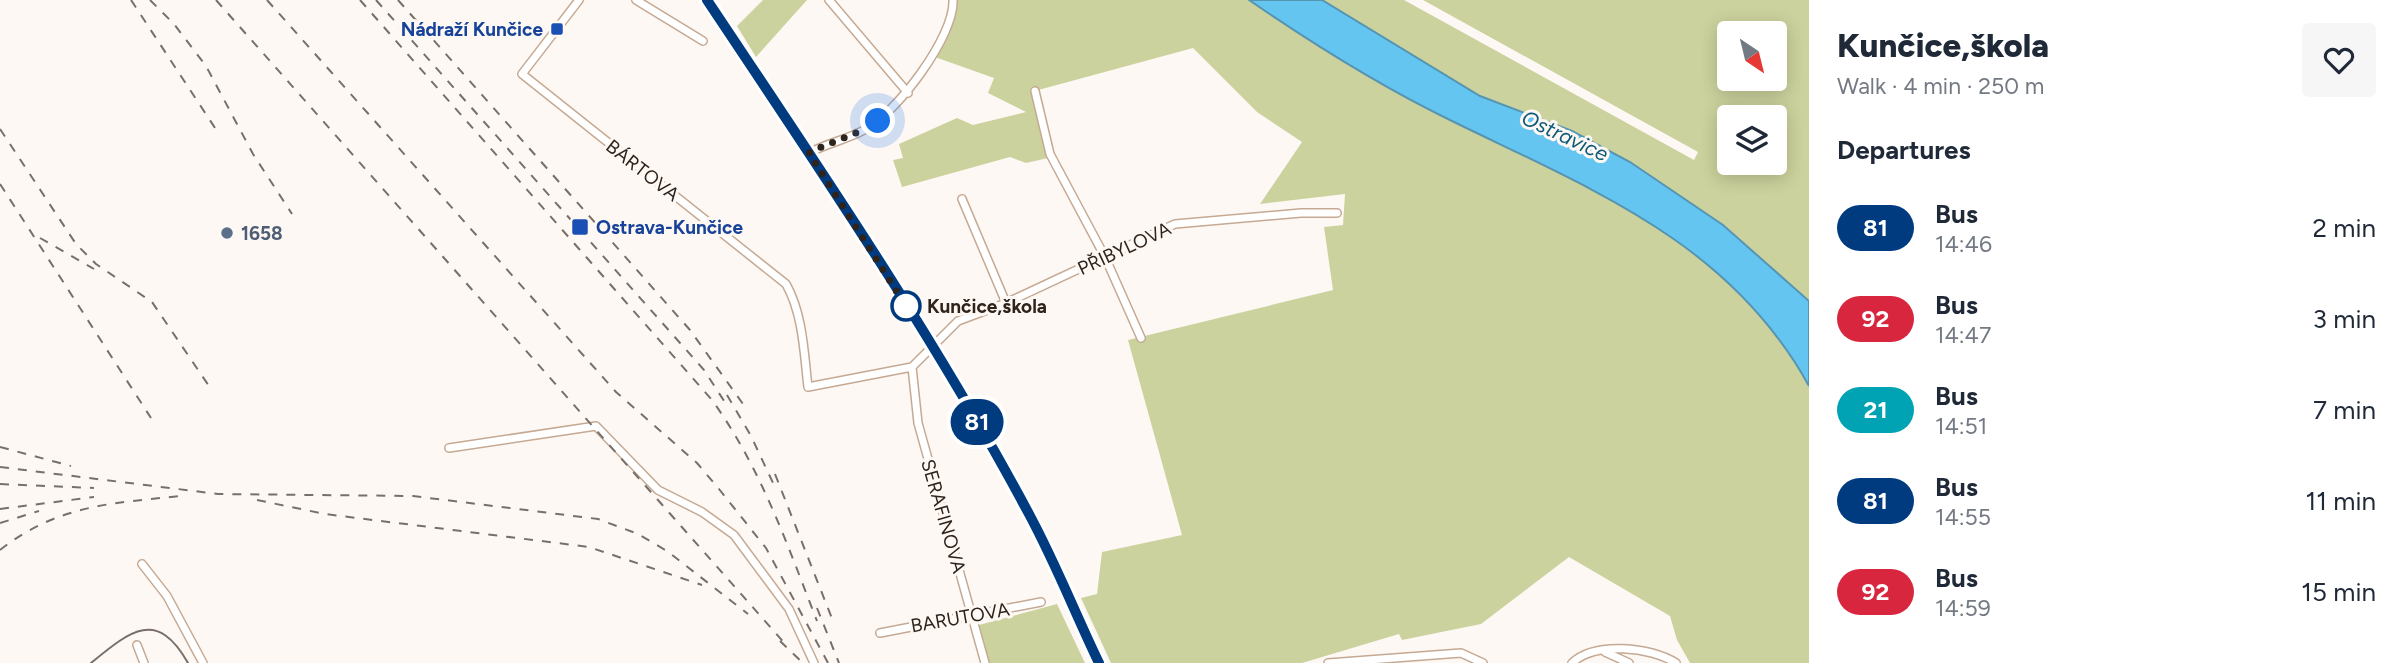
<!DOCTYPE html>
<meta charset="utf-8">
<style>
body{margin:0;font-family:Figtree,sans-serif;background:#f6f6f7;color:#1f2937;height:100vh;display:flex;flex-direction:column;font-size:26px;white-space:nowrap}
*{box-sizing:border-box;margin:0}
p{font-size:23px;color:#747a83}
.icon{flex:none;width:38px;height:38px;fill:none;stroke:currentColor;stroke-width:2;stroke-linecap:round;stroke-linejoin:round}
.map{position:relative;flex:1;overflow:hidden}
.side{display:flex;flex-direction:column;background:#fff;width:595px}
.side>*{flex:none}
.badge{padding:0 14px;border-radius:23px;font-size:24px;line-height:46px}
.needle{width:46px;rotate:145deg}
.tools{position:absolute;left:1717px;top:21px;display:grid;gap:14px}
.tools a{display:grid;place-items:center;width:70px;height:70px;border-radius:7px;background:#fff;box-shadow:0 4px 18px #0003;font-size:35px}
.you{position:absolute;width:35px;height:35px;margin:-18px;border:5px solid #fff;border-radius:50%;background:#1a73e8;box-shadow:0 0 0 10px #1a73e833}
.map>.badge{position:absolute;translate:-50% -50%;box-shadow:0 0 0 4px #fff}
h2{padding:0 28px;font-size:26px;line-height:63px}
.round{display:grid;place-items:center;flex:none;width:74px;height:74px;border-radius:7px;background:#f6f6f7}
.summary{display:flex;align-items:center;justify-content:space-between;height:119px;padding:0 28px}
h1{font-size:33px;font-weight:800;line-height:52px}
ul{padding:0;list-style:none}
li{display:flex;align-items:center;gap:21px;height:91px;padding:0 28px}
li div{flex:1}
li b{display:block;font-size:26px}
li em{font-style:normal}
li .badge{min-width:77px;font-weight:700;text-align:center}
main{display:flex;flex:1;min-height:0}
.map>svg:first-child{display:block}
.green{fill:#ccd29d;fill-rule:evenodd}
.water{fill:#65c5f1;stroke:#5595b1;stroke-width:2}
.lines{fill:none;stroke-linecap:round;stroke-linejoin:round}
.minor-casing{stroke:#c5a993;stroke-width:10}
.secondary-casing{stroke:#c5a993;stroke-width:13}
.minor{stroke:#fff;stroke-width:7}
.secondary{stroke:#fff;stroke-width:10}
.tram{stroke:#786f69;stroke-width:2}
.rail{stroke:#786f69;stroke-width:2;stroke-dasharray:9 9;stroke-linecap:butt}
.line-casing{stroke:#fff;stroke-width:16}
.line{stroke:#003b80;stroke-width:10}
.walk{stroke:#2f241c;stroke-width:7;stroke-dasharray:0 12.6}
.transit-dot{fill:#1a4fb4;stroke:#fef8f4;stroke-width:2.5}
.service-dot{fill:#5c6f8a;stroke:#fef8f4;stroke-width:2.5}
.stop-dot{fill:#fff;stroke:#003b80;stroke-width:3.5}
.labels{text-anchor:middle;stroke-width:6;stroke-linejoin:round;paint-order:stroke}
.transit-label{font-size:19px;font-weight:bold;fill:#164399;stroke:#fef8f4;text-anchor:end}
.street-label{font-size:19px;fill:#2f241c;stroke:#fef8f4}
.service-label{font-size:19px;font-weight:bold;fill:#4e5e75;stroke:#fef8f4;text-anchor:start}
.stop-label{font-size:19px;font-weight:bold;fill:#2f241c;stroke:#fef8f4;text-anchor:start}
.water-label{font-size:21px;font-style:italic;fill:#0c5b78;stroke:#fef8f4}
</style>
<main>
<div class="map">
<svg width="1809" height="663" viewBox="0 0 1809 663">
<rect width="100%" height="100%" fill="#fef8f4"/>
<!-- green -->
<path class="green" d="M763,0H807L756,57L737,26Z
M956,0H1249L1382,84L1613,199L1686,245L1747,298L1789,349L1809,385V663H1690L1677,640L1670,616L1569,557L1481,624L1402,640L1399,634L1302,663H1111L1081,598L1097,594L1102,552L1182,535L1128,340L1333,290L1324,227L1343,225L1345,194L1260,204L1302,142L1257,112L1193,48L1031,92L1048,158L1026,163L1010,157L902,187L893,160L903,158L899,144L957,118L973,125L1026,112L988,93L994,78L932,56L953,25Z
M1322,0H1404L1694,160L1698,152L1423,0H1809V300L1724,225L1630,162L1572,131L1480,96ZM1729,33H1774V79H1729ZM1729,117H1774V163H1729Z
M1057,604L1085,663H989L979,625Z"/>
<!-- water -->
<path class="water" d="M1249,0H1322L1480,96L1572,131L1630,162L1723,225L1809,301V386C1729,241 1590,189 1450,120C1380,86 1313,44 1249,0Z"/>
<g class="lines">
<defs>
<path id="minor" d="M579,0L522,74L786,284C803,314 804,353 808,387L912,367L958,321L1006,303L1175,224L1301,213H1337
M636,0L703,41
M829,0L908,93
M1035,91L1050,154L1105,257L1141,338
M809,153C827,143 846,140 864,130C896,114 955,36 953,0
M962,199L1006,303
M912,367L918,423L985,663
M449,448L596,426L658,490L702,512L734,535L789,609L814,663
M142,564L167,596L203,663
M880,633L1041,602
M137,645L144,663
M1605,652L1629,663
M1328,663L1461,653L1483,663
M1572,663C1595,641 1651,647 1676,663"/>
<path id="secondary" d="M707,0C809,151 911,304 1001,462C1038,527 1067,596 1099,663"/>
</defs>
<!-- minor casing -->
<use href="#minor" class="minor-casing"/>
<!-- secondary casing -->
<use href="#secondary" class="secondary-casing"/>
<!-- minor -->
<use href="#minor" class="minor"/>
<!-- secondary -->
<use href="#secondary" class="secondary"/>
<!-- tram -->
<path class="tram" d="M91,663C130,631 157,608 188,663"/>
<!-- rail -->
<path class="rail" d="M131,0L219,134
M150,0L174,24L206,66L253,154L292,214
M216,0L787,646
M267,0L616,392L697,463L719,489L766,548L828,663
M360,0L712,400C761,468 787,544 817,621
M376,0L704,370L728,407
M398,0L690,330L743,404
M0,129L76,244L96,264L152,302L209,386
M0,184L151,418
M40,238L94,269
M727,395L751,436L774,485
M0,447L71,466
M0,467L218,494L413,496L598,519L638,534L667,551L748,614
M775,474L833,621
M0,484L94,488
M257,500L325,514L589,547L702,585
M0,509L94,497
M0,523L39,511
M0,550C57,505 112,503 181,496
M817,608L839,663
M780,641L803,663"/>
</g>
<g class="lines">
<defs>
<path id="line" d="M707,0C819,168 934,336 1029,514C1055,562 1075,613 1099,663"/>
</defs>
<!-- line casing -->
<use href="#line" class="line-casing"/>
<!-- line -->
<use href="#line" class="line"/>
<!-- walk -->
<path class="walk" d="M878,121C857,135 832,141 809,153L906,306"/>
</g>
<!-- markers -->
<g class="transit-dot">
<rect x="550" y="22" width="14" height="14" rx="3.5"/>
<rect x="571" y="218" width="18" height="18" rx="3.5"/>
</g>
<circle class="service-dot" cx="227" cy="233" r="7"/>
<circle class="stop-dot" cx="906" cy="306" r="14"/>
<g class="labels">
<!-- transit labels -->
<g class="transit-label">
<text x="543" y="36">Nádraží Kunčice</text>
<text x="596" y="234" text-anchor="start">Ostrava-Kunčice</text>
</g>
<!-- street labels -->
<g class="street-label">
<text transform="translate(643 170) rotate(38)" y="7">BÁRTOVA</text>
<text transform="translate(1124 248) rotate(-25)" y="7">PŘIBYLOVA</text>
<text transform="translate(944 516) rotate(74)" y="7">SERAFINOVA</text>
<text transform="translate(960 617) rotate(-10)" y="7">BARUTOVA</text>
</g>
<!-- service labels -->
<g class="service-label">
<text x="241" y="240">1658</text>
</g>
<!-- stop labels -->
<g class="stop-label">
<text x="927" y="313">Kunčice,škola</text>
</g>
<!-- water labels -->
<g class="water-label">
<text transform="translate(1565 136) rotate(25)" y="7">Ostravice</text>
</g>
</g>
</svg>
<div class="tools">
<a><svg class="needle" viewBox="-14 -14 28 28"><path d="M0-13l5 13h-10z" fill="#e53935"/><path d="M0 13l5-13h-10z" fill="#747a83"/></svg></a>
<a><svg class="icon" aria-label="layers" viewBox="0 0 24 24"><path d="M12 4l9 5-9 5-9-5zM3 14l9 5 9-5"/></svg></a>
</div>
<div class="you" style="left:878px;top:121px"></div>
<b class="badge" style="left:977px;top:422px;background:#003b80;color:#fff">81</b>
</div>
<section class="side">
<div class="summary"><div><h1>Kunčice,škola</h1><p>Walk · 4 min · 250 m</p></div><a class="round"><svg class="icon" aria-label="heart" viewBox="0 0 24 24"><path d="M12 20l-8-8c-3-5 5-10 8-4 3-6 11-1 8 4z"/></svg></a></div>
<h2>Departures</h2>
<ul>
<li><span class="badge" style="background:#003b80;color:#fff">81</span><div><b>Bus</b><p>14:46</p></div><em>2 min</em></li>
<li><span class="badge" style="background:#d7263d;color:#fff">92</span><div><b>Bus</b><p>14:47</p></div><em>3 min</em></li>
<li><span class="badge" style="background:#00a3b4;color:#fff">21</span><div><b>Bus</b><p>14:51</p></div><em>7 min</em></li>
<li><span class="badge" style="background:#003b80;color:#fff">81</span><div><b>Bus</b><p>14:55</p></div><em>11 min</em></li>
<li><span class="badge" style="background:#d7263d;color:#fff">92</span><div><b>Bus</b><p>14:59</p></div><em>15 min</em></li>
</ul>
</section>
</main>
